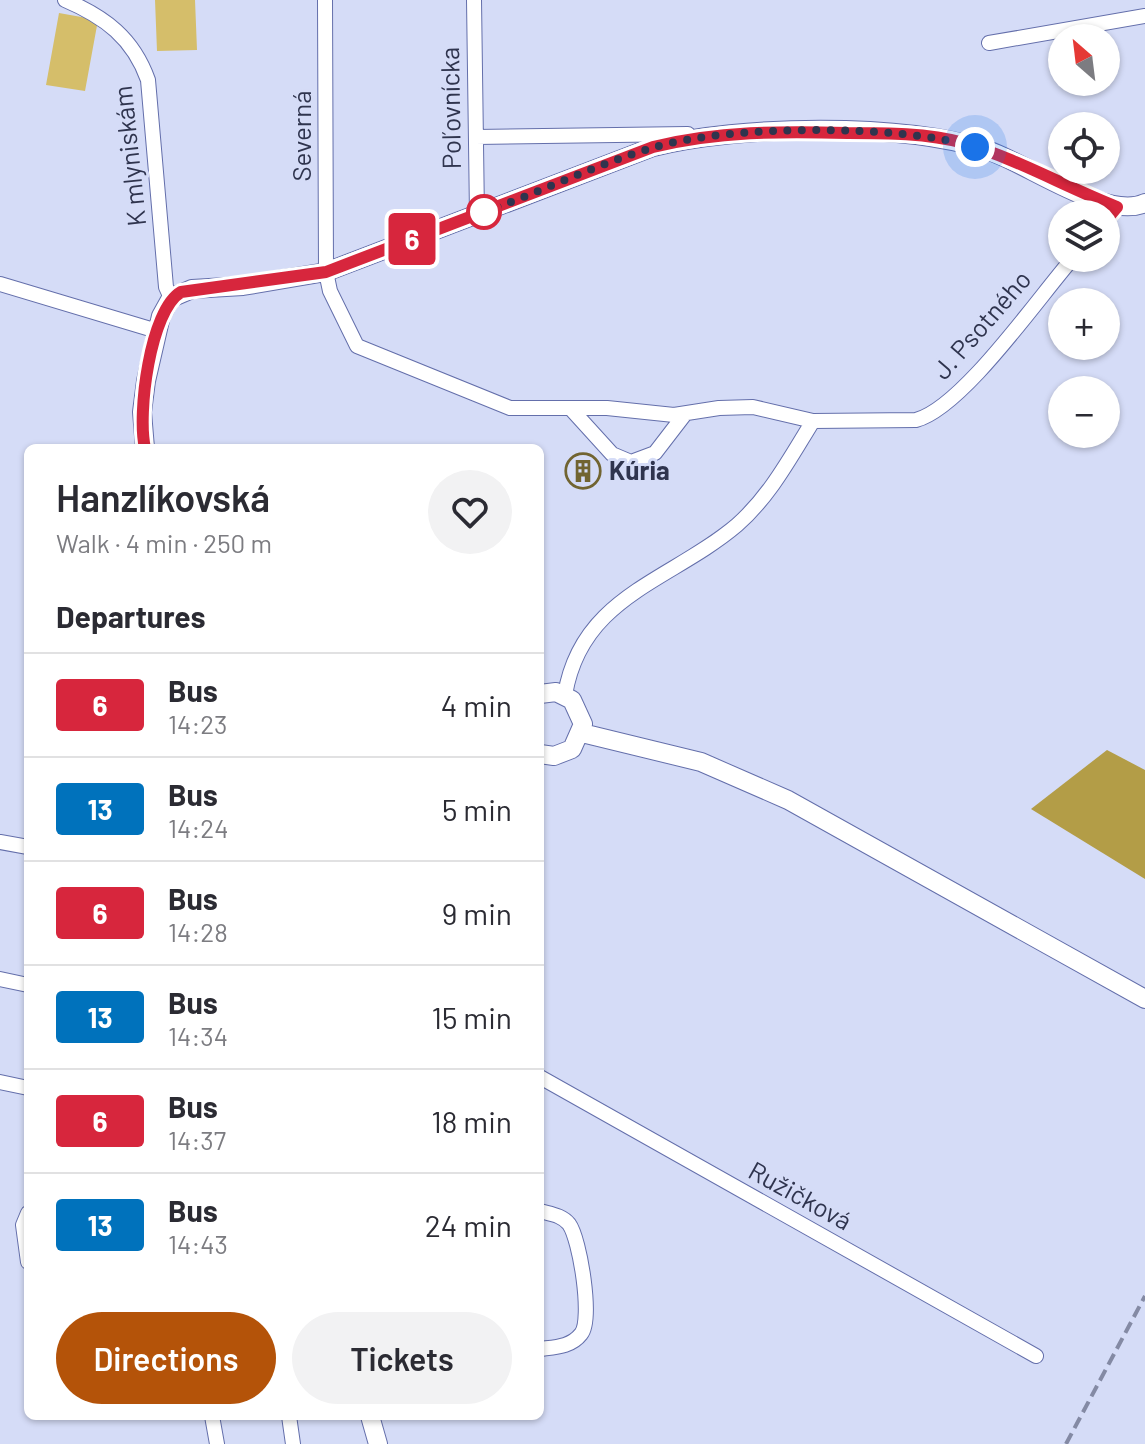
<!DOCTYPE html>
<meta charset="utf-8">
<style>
body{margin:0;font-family:Barlow,sans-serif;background:#f2f2f3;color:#2b2b33;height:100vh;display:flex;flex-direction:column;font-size:30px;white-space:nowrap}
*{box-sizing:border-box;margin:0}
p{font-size:26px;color:#7c7c81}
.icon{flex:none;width:44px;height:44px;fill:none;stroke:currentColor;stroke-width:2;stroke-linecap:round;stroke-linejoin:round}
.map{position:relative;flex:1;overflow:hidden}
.side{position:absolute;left:24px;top:444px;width:520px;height:976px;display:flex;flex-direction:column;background:#fff;border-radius:12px;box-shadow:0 2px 6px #0004}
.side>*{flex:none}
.badge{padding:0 16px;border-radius:6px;font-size:28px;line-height:52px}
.needle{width:52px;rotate:332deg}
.tools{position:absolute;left:1048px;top:24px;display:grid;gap:16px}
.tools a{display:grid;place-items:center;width:72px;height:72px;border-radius:50%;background:#fff;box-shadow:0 2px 6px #0004;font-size:40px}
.you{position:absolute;width:40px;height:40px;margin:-20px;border:6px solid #fff;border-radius:50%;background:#1a73e8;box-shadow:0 0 0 12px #1a73e833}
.map>.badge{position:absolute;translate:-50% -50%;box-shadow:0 0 0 4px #fff}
h2{padding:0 32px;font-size:30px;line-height:72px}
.round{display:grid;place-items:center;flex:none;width:84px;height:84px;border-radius:42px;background:#f2f2f3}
.head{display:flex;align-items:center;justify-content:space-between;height:136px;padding:0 32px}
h1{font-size:38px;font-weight:600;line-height:60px}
.action{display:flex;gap:16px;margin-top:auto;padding:16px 32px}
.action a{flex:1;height:92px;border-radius:48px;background:#b45309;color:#fff;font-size:32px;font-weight:600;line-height:92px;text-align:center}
.action a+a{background:#f2f2f3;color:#2b2b33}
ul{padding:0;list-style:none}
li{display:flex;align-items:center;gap:24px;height:104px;padding:0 32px;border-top:2px solid #e1e1e2}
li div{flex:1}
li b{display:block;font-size:30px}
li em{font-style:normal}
li .badge{min-width:88px;font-weight:700;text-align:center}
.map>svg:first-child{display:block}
.green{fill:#d5be6a}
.forest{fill:#b39d47}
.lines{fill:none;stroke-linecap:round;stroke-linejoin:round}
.street-casing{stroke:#646fab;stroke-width:16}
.secondary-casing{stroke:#646fab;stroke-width:20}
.street{stroke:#fff;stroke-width:14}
.secondary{stroke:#fff;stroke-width:18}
.rail{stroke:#848aa4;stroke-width:4;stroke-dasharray:12 6;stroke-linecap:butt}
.line-casing{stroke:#fff;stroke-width:18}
.line{stroke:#d7263d;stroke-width:12}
.walk{stroke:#2f344e;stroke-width:8;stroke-dasharray:0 14.4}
.stop-dot{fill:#fff;stroke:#d7263d;stroke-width:4}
.labels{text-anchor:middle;stroke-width:6;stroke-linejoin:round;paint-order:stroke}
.street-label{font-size:26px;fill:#2f344e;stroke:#d5dcf7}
.poi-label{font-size:26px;font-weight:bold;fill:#2f344e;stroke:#d5dcf7;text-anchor:start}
</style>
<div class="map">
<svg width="1145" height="1444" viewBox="0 0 1145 1444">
<rect width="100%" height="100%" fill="#d5dcf7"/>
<!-- green -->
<path class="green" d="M155,0H195L197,50L157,51Z
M59,13L98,20L85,91L46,85Z"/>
<!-- forest -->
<path class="forest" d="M1107,750L1145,770V879L1031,809Z"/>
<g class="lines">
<defs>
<path id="street" d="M65,0C105,17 133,38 148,80L166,287L171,298
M325,0L326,272L330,291L357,346L510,408H607L674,415L719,408L753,407L813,421L916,420C962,408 1038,298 1073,258
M474,0L477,215
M989,43L1145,16
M476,137L688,134
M1106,220L1117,207
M0,284L157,331
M572,410L612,454L631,462L655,453L685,414
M565,695C581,596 671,581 737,525C770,496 790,458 813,421
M0,842L28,847
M0,979L28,985
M540,1077L1036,1356
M0,1082L28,1088
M540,1211C550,1214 562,1215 569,1224C580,1239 593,1320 581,1334C571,1347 555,1347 540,1349
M28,1213L23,1225L28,1262
M212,1416L217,1444
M289,1416L293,1444"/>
<path id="secondary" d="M145,448L142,412L146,381L161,316L171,298L192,289L243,286L326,272L653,147C741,125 900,122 987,150C1027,163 1106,221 1145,203
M540,694L556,692L572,700L583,724L572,749L554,756L540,754
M582,733L701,762L788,800L1145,999
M370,1416L378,1444"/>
</defs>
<!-- street casing -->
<use href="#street" class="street-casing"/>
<!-- secondary casing -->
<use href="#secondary" class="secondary-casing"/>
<!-- street -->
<use href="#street" class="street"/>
<!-- secondary -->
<use href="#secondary" class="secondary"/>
<!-- rail -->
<path class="rail" d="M1066,1444L1145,1296"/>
</g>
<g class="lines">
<defs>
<path id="line" d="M145,448C137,414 150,310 181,292L326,272L653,147C718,131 782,131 848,133C886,133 927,133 964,143C1017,159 1066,187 1117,207L1106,220"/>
</defs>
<!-- line casing -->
<use href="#line" class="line-casing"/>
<!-- line -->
<use href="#line" class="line"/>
<!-- walk -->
<path class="walk" d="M484,212C541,192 597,164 655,147C729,125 901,124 975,147"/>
</g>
<!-- icons -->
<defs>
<symbol id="building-ring" viewBox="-11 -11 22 22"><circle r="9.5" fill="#d5dcf7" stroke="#716431" stroke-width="1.5"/><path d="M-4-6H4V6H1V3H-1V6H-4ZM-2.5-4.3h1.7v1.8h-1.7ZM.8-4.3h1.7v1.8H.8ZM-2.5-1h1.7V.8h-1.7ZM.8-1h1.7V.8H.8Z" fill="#716431"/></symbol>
</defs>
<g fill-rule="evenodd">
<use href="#building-ring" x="563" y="451" width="40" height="40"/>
</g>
<!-- markers -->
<circle class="stop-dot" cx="484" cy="212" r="16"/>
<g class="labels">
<!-- street labels -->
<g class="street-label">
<text transform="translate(451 108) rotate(-91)" y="9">Poľovnícka</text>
<text transform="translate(302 136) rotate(-90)" y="9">Severná</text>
<text transform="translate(130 156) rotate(-96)" y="9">K mlyniskám</text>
<text transform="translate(982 325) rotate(-49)" y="9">J. Psotného</text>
<text transform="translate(800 1196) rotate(29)" y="9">Ružičková</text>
</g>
<!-- poi labels -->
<g class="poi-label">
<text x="609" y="480">Kúria</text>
</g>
</g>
</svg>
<div class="tools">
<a><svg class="needle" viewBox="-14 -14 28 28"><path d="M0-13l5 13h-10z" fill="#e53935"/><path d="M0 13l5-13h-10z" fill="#7c7c81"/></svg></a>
<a><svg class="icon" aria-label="locate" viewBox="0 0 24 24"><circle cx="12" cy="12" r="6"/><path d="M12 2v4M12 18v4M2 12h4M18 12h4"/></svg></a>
<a><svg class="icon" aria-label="layers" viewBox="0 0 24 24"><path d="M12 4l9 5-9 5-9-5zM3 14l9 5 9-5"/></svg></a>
<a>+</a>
<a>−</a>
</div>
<div class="you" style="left:975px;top:147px"></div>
<b class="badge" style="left:412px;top:239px;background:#d7263d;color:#fff">6</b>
<section class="side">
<div class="head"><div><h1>Hanzlíkovská</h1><p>Walk · 4 min · 250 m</p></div><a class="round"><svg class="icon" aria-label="heart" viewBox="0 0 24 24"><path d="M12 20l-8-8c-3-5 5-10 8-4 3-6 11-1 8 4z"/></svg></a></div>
<h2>Departures</h2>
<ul>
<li><span class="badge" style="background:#d7263d;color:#fff">6</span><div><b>Bus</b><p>14:23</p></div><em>4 min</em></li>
<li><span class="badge" style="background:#0072bc;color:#fff">13</span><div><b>Bus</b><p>14:24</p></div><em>5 min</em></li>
<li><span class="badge" style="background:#d7263d;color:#fff">6</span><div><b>Bus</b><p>14:28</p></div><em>9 min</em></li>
<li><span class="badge" style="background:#0072bc;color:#fff">13</span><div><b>Bus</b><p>14:34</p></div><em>15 min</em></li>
<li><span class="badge" style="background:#d7263d;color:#fff">6</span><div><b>Bus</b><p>14:37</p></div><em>18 min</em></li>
<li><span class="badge" style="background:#0072bc;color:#fff">13</span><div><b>Bus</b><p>14:43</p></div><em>24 min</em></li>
</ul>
<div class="action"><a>Directions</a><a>Tickets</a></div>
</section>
</div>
